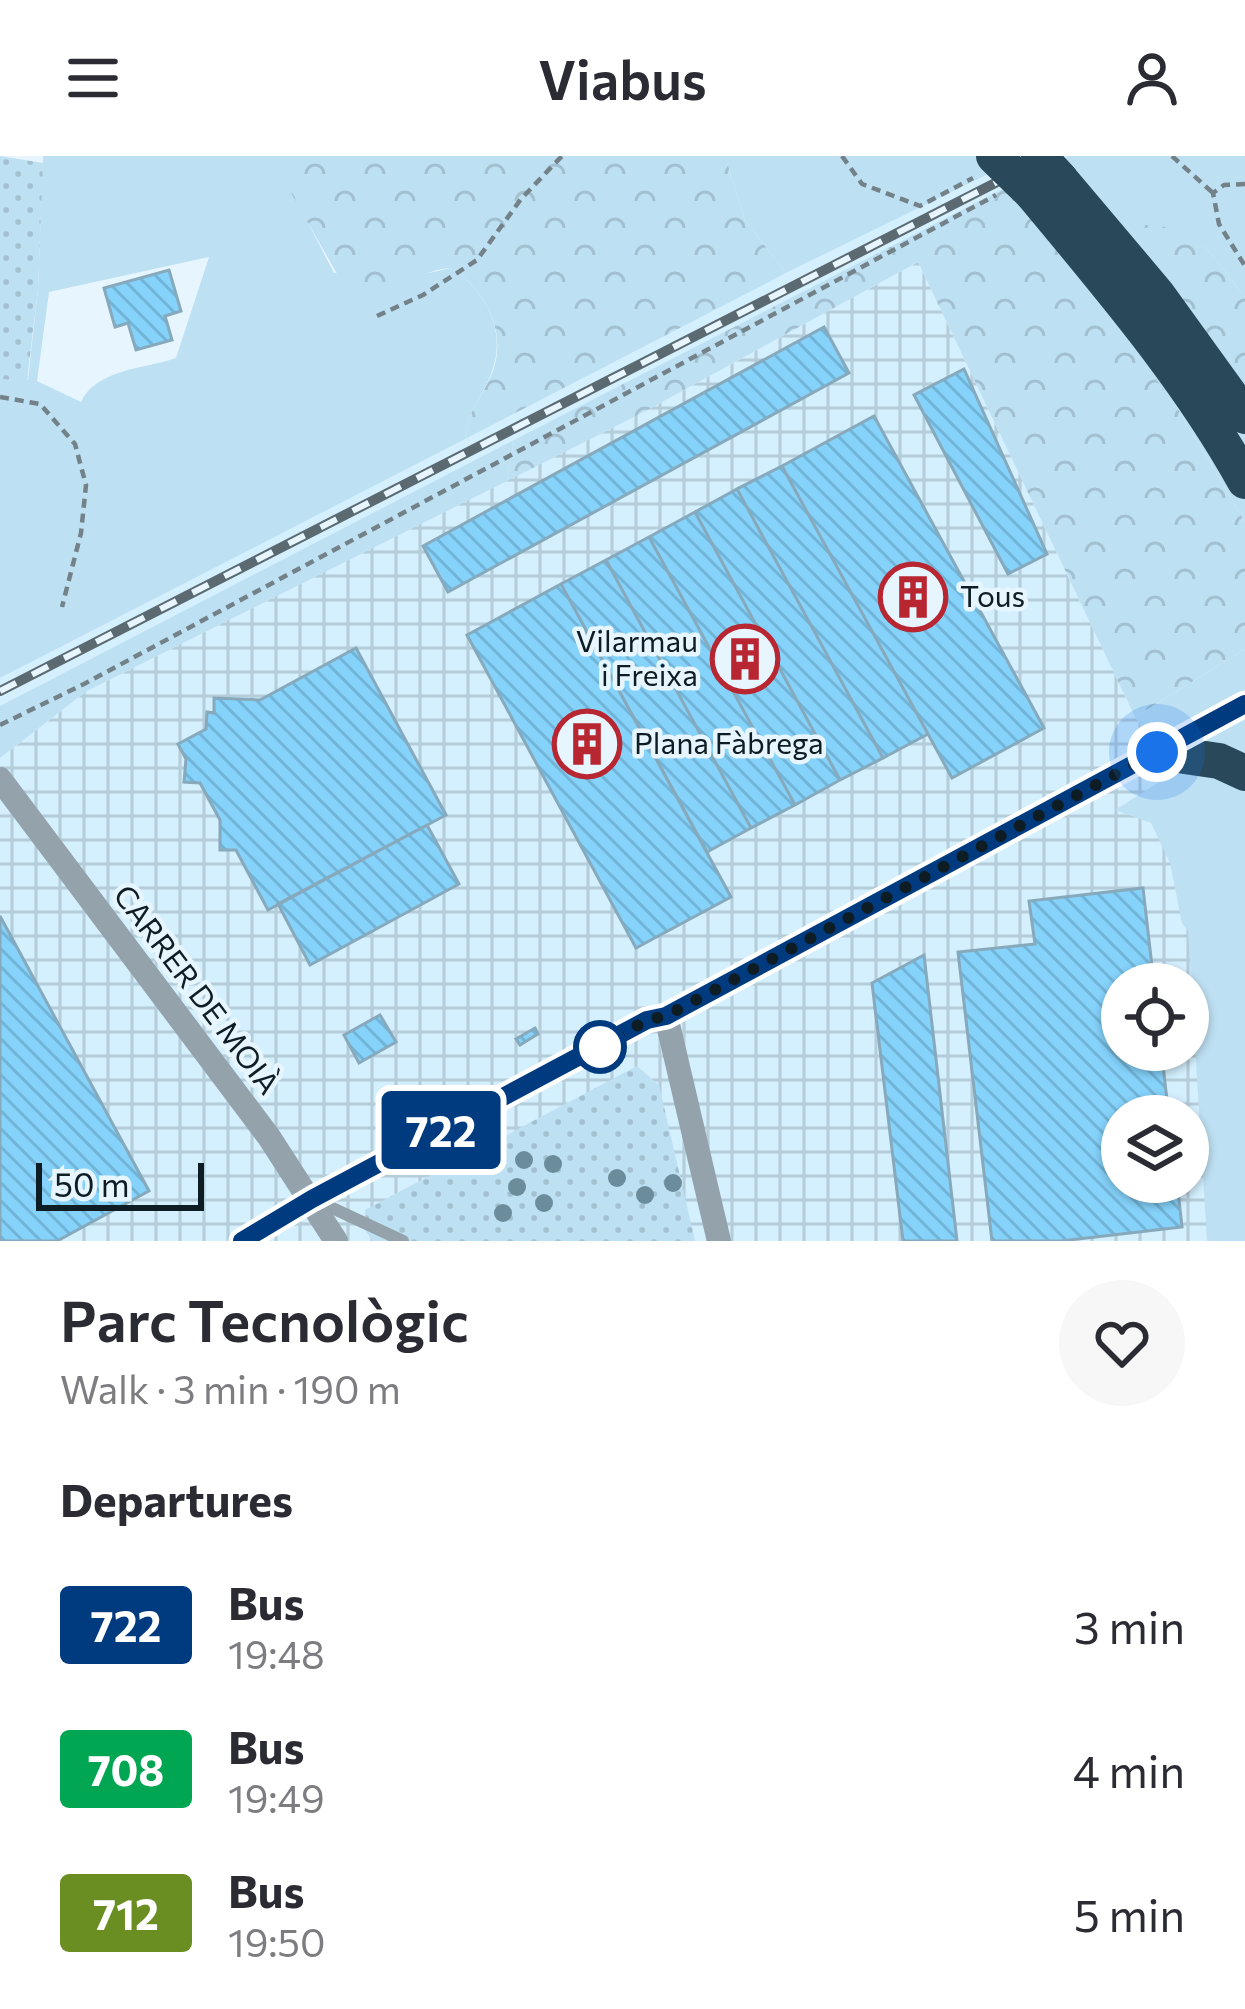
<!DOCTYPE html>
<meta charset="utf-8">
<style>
body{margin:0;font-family:Commissioner,sans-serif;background:#f7f7f7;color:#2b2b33;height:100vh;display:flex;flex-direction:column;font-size:45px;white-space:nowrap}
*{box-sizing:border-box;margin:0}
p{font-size:39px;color:#7c7c81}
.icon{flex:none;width:66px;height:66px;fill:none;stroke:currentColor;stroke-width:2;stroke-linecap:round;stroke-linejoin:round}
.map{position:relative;height:1085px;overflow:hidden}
.sheet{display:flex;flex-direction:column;background:#fff;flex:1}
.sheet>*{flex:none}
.badge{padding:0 24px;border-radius:9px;font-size:42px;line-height:78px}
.tools{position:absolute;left:1101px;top:807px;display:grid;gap:24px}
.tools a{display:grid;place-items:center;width:108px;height:108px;border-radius:50%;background:#fff;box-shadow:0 3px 9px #0004;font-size:60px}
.scale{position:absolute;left:36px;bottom:30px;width:168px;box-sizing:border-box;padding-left:12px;border:6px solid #0e1c23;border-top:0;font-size:33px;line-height:42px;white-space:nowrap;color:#0e1c23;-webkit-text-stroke:9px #e7f6fe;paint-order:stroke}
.you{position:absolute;width:60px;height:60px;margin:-30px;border:9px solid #fff;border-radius:50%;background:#1a73e8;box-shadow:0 0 0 18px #1a73e833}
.map>.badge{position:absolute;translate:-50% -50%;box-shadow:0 0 0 6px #fff}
h2{padding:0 60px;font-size:45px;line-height:108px}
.round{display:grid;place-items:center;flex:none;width:126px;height:126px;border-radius:63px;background:#f7f7f7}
.head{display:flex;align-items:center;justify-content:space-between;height:204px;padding:0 60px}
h1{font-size:57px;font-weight:600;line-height:90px}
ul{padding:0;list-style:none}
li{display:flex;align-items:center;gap:36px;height:144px;padding:0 60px}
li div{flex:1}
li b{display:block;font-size:45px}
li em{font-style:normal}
li .badge{min-width:132px;font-weight:700;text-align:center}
header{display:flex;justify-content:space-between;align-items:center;height:156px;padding:0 60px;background:#fff;font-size:54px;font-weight:600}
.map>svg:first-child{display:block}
.built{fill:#d4effe}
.industrial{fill:url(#industrial-grid);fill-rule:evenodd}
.grass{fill:#bee0f3;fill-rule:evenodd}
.forest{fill:url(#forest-crowns)}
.garden{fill:url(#garden-dots)}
.building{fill:url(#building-back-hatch);stroke:#86a9bc;stroke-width:3}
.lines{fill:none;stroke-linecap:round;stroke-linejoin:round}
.path{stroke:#738189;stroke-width:4.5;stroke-dasharray:9 6;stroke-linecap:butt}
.lane{stroke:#93a2ab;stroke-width:12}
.street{stroke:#93a2ab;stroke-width:24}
.highway{stroke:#29495a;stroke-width:36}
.rail-casing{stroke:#5b6a71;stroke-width:10}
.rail{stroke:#e7f6fe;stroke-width:6;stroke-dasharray:18;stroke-linecap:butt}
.highway-bridge{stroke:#29495a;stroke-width:36}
.tree{fill:#6b8c9b}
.line-casing{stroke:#fff;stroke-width:27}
.line{stroke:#003b80;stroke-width:18}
.walk{stroke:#0e1c23;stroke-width:12;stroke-dasharray:0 21.6}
.stop-dot{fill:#fff;stroke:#003b80;stroke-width:6}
.labels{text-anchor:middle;stroke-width:9;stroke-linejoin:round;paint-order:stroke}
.poi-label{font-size:30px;fill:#0e1c23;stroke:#e7f6fe;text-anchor:start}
.street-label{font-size:30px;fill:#0e1c23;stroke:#e7f6fe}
</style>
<header><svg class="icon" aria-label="menu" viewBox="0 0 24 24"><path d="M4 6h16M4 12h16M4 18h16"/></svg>Viabus<svg class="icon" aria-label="person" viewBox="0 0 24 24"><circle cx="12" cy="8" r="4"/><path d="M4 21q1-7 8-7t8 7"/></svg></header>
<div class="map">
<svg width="1245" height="1085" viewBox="0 0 1245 1085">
<defs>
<pattern id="industrial-grid" width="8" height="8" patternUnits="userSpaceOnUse" patternTransform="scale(3)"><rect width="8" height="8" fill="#d4effe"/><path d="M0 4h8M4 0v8" fill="none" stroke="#b5ccd9"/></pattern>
<pattern id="forest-crowns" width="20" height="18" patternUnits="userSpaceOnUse" patternTransform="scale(3)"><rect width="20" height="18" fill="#bee0f3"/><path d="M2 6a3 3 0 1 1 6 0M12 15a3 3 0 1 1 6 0" fill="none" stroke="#a2c0d0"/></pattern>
<pattern id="garden-dots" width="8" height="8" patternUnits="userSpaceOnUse" patternTransform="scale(3)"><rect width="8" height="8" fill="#bee0f3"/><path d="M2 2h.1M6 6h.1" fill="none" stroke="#a2c0d0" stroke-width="1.8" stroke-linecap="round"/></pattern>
<pattern id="building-back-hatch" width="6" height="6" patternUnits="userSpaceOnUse" patternTransform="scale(3)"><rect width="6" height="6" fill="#85d2fb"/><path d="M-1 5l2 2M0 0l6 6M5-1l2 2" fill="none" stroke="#72b4d7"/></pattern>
</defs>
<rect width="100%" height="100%" fill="#e7f6fe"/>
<!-- built -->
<path class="built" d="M1025,0H1069L0,550V522L695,162Z"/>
<!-- industrial -->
<path class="industrial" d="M918,106L1135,561L1173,618L1245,1085H0V602L87,535L642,257ZM1122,828H1188V894H1122ZM1122,960H1188V1026H1122Z"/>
<!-- grass -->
<path class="grass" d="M43,0H270L287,26L334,117L420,119L451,112C484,133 506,172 493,212C485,239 468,251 465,283L0,522V223L28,224L38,133ZM209,101L176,202C144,213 96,213 81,246L37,225L49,136Z
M725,0H1025L786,117L745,64Z
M1069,0H1245V141L1205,90L1127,68L1245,230V366L1177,252L1003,33Z
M514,284L507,325L87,535L0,602V550Z
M1245,493V1085H1207L1188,775L1182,767L1170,707L1151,667L1115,654L1172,618L1135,561Z"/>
<!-- forest -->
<path class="forest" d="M270,0H725L745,64L786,117L465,283C468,251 485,239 494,212C506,172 484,133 451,112C413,114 383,150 344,130Z
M1003,33L1064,97L1177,252L1245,366V493L1135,561L918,106L642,257L507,325L514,284Z
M1126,67L1166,71L1205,90L1245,141V230Z"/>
<!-- garden -->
<path class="garden" d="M0,0L43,7L38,133L27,225L0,223Z
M637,910L659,929L695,1085H373L366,1076L365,1054Z"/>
<!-- building -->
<path class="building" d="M169,114L181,155L165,160L172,184L136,194L128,167L115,171L104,132Z
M824,171L849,217L448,436L423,390Z
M964,213L1047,398L1008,418L914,239Z
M874,260L1044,572L952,622L782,310Z
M782,310L928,578L883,602L737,333Z
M737,333L883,602L840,624L695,356Z
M695,356L840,624L795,649L649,381Z
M649,381L795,649L751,672L606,404Z
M606,404L751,672L707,696L561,428Z
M561,428L731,741L636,792L467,479Z
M356,492L446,659L268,754L236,694H220V664L200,627L184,626L186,603L178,588L206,573L207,556L214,557V542L260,544Z
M427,669L459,728L310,809L278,748Z
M1143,732L1154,828H1122V894H1161L1169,960H1122V1026H1177L1182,1071L1061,1085H992L958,796L1035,788L1029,745Z
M0,760L149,1035L57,1085H0Z
M924,799L957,1085H903L872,827Z
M380,859L396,886L359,907L344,879Z
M535,872L538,878L520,889L516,883Z"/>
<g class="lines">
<!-- path -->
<path class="path" d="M842,0L862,28L920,50L973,22
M1172,0L1213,37
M1245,28L1224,29L1213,37L1219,68L1245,110
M377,160L423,139L477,104L521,43L562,0
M0,241L40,248L75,288L86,329L81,377L62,451
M0,569L84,528L996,39"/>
<!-- lane -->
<path class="lane" d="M313,1043L403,1085"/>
<!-- street -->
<path class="street" d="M0,623L269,981L336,1085
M666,860L719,1085
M242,1085L312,1043L648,864L666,860L1245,548"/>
<!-- highway -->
<path class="highway" d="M1060,23L1157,138L1245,260
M1032,37C1108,129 1187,220 1245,325
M1157,596L1219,605L1245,617"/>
<defs>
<path id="rail" d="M0,535L1048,0"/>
</defs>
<!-- rail casing -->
<use href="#rail" class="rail-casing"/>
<!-- rail -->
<use href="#rail" class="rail"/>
<!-- highway-bridge -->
<path class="highway-bridge" d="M994,0L1032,37
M1039,0L1060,23"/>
</g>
<!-- trees -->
<g class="tree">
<circle cx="524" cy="1004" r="9"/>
<circle cx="553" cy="1008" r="9"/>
<circle cx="617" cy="1022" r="9"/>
<circle cx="673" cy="1027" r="9"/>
<circle cx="517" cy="1031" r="9"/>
<circle cx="645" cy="1039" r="9"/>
<circle cx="544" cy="1047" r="9"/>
<circle cx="503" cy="1057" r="9"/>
</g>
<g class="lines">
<defs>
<path id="line" d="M242,1085L312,1043L647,864L666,860L1245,548"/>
</defs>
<!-- line casing -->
<use href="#line" class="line-casing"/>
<!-- line -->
<use href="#line" class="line"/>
<!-- walk -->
<path class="walk" d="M600,891L647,864L666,860L1157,596"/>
</g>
<!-- icons -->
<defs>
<symbol id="building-ring" viewBox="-11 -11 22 22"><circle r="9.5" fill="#e7f6fe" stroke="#b72631" stroke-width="1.5"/><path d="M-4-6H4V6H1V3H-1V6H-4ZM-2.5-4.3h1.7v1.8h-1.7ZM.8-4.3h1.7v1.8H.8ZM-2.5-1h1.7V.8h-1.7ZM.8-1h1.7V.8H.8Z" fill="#b72631"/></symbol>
</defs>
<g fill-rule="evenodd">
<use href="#building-ring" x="875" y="403" width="76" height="76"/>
<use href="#building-ring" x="707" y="465" width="76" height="76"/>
<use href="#building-ring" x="549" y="550" width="76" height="76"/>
</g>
<!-- markers -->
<circle class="stop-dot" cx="600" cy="891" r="24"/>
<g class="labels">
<!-- poi labels -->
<g class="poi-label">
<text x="960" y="451">Tous</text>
<text x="698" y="496" text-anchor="end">Vilarmau<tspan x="698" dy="34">i Freixa</tspan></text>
<text x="634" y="598">Plana Fàbrega</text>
</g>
<!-- street labels -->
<g class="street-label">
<text transform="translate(196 834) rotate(53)" y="10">CARRER DE MOIÀ</text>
</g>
</g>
</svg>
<div class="tools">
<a><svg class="icon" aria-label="locate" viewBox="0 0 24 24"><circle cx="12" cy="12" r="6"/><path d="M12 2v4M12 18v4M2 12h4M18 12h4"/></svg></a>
<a><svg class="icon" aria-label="layers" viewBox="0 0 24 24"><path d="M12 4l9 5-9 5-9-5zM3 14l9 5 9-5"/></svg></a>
</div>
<div class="scale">50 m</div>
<div class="you" style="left:1157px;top:596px"></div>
<b class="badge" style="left:441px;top:974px;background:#003b80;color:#fff">722</b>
</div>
<section class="sheet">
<div class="head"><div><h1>Parc Tecnològic</h1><p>Walk · 3 min · 190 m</p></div><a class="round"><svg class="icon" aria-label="heart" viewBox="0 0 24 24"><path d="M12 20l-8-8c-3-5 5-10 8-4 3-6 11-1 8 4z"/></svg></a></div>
<h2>Departures</h2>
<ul>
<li><span class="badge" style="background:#003b80;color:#fff">722</span><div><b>Bus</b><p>19:48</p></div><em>3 min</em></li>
<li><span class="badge" style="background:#00a651;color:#fff">708</span><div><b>Bus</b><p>19:49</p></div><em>4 min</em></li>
<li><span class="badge" style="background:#6b8e23;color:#fff">712</span><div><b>Bus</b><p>19:50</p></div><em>5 min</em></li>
</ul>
</section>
